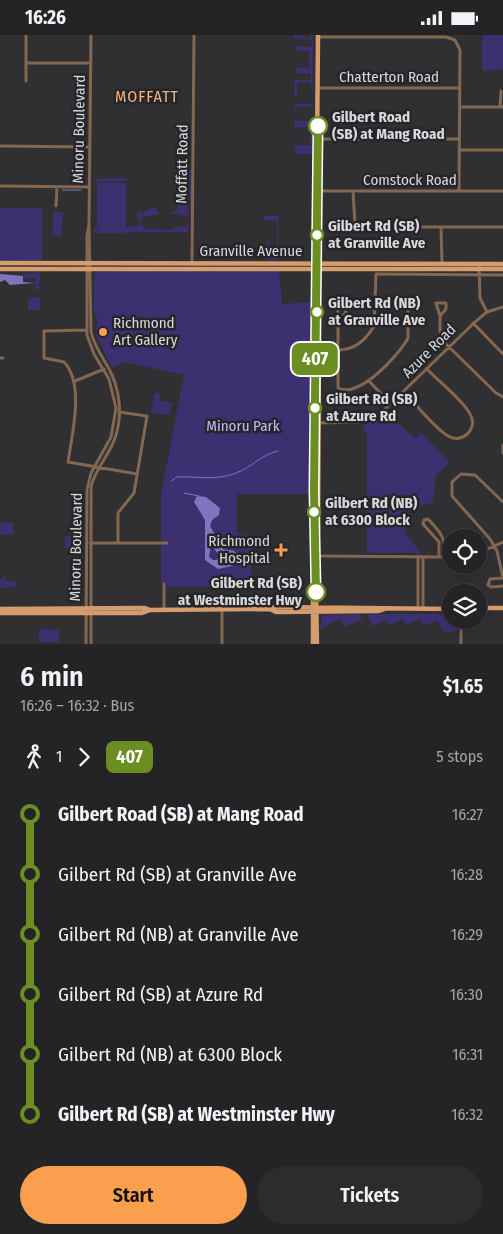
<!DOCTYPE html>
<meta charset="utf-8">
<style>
body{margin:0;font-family:"Fira Sans Condensed",sans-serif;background:#2c2c2e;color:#f1f3f6;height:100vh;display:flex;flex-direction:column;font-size:19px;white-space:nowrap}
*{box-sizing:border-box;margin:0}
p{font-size:16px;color:#a3a4a7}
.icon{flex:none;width:28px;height:28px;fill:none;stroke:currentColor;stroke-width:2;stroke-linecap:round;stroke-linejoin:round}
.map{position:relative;height:609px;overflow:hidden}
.sheet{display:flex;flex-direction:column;background:#242426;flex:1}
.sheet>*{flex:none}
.badge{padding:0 10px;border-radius:8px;font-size:18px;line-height:32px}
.buttons{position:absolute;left:442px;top:494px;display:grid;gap:10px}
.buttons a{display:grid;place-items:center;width:45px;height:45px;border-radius:50%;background:#242426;box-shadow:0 2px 8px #0003,0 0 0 1px #414143;font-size:25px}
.map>.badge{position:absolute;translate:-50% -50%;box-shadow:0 0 0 2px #fff}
.legs{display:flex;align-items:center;gap:8px;height:55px;padding:0 20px;font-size:16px}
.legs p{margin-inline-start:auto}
.headline{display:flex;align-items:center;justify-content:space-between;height:85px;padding:0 20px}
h1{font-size:28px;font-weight:600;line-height:38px}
.cta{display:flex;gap:10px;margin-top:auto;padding:10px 20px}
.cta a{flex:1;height:58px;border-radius:30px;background:#f99f4d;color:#111;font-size:20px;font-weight:600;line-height:58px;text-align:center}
.cta a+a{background:#2c2c2e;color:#f1f3f6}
ul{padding:0 20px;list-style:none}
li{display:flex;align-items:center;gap:18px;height:60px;font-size:19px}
li i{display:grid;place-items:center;width:8px;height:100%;margin:0 6px;background:currentColor}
li i::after{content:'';width:12px;height:12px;margin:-6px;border:4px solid;border-radius:50%;background:#242426}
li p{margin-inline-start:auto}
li:first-child i{background:linear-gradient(#0000 50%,currentColor 0)}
li:last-child i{background:linear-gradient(currentColor 50%,#0000 0)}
.status{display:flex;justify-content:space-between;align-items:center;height:35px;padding:0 25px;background:#242426;direction:ltr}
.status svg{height:14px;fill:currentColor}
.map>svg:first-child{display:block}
.green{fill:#3c3070}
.water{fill:#7e75be;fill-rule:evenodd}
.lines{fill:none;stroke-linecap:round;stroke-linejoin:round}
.stream{stroke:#7e75be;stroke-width:1}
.minor{stroke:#836751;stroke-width:3}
.major{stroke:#d59c6d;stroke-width:4.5}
.line-1-casing{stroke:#fff;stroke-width:11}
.line-1{stroke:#6b8e23;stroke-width:8}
.stop-1-dot{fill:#fff;stroke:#6b8e23;stroke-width:2.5}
.poi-dot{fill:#f99f4d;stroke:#26262a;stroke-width:2}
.labels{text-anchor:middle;stroke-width:5;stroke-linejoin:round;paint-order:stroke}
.street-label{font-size:15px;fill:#d9d9dc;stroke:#26262a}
.stop-label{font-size:15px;font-weight:bold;fill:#d9d9dc;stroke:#26262a;text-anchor:start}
.poi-label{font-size:15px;fill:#d9d9dc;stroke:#26262a;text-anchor:start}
.park-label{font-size:15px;fill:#c0baf6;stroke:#26262a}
.neighbourhood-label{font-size:16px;letter-spacing:1px;fill:#f3b47f;stroke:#26262a}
</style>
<div class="status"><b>16:26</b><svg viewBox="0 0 49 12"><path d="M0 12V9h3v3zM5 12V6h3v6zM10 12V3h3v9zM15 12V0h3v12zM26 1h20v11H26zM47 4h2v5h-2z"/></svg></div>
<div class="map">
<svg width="503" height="609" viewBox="0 0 503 609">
<rect width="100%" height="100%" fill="#303033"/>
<!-- green -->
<path class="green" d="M294,0H303V3H310V0H313L312,119H296L294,109L297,105V110H310V91L295,93L294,83H297L298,86H312V72H298L295,75L294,64L296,69H312L311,47H297V61H294L295,45H311V38H296V32L310,34L308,22L310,21V16L297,15L296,17L295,6L296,11L311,12L312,5L294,3Z
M482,0H503V34L482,36Z
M191,132L192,133L190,194L189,135Z
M111,143H124L128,146L95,147V144Z
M97,148H126V193L142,189L144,194L173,195L174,192H186V188H188V197L94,198L93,150L94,193H97Z
M188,165V181L171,179L178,174L177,169Z
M155,172L159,179L142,182V187L139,188L137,178L140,177L143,180V177Z
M0,173H42V225H0Z
M54,176L63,178L61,201L52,200Z
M264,181H278V225H266L267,204L269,203V213H277V186L264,185Z
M97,236H279L282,269L312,267L311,459H237V497L249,502L251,507L252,552H167L166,548H161V459L184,340L124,327L112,333L96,300L97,282L94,276V240Z
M40,238V248H38L40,254H35V243H29V245L23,243V239Z
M40,261V275H28V264Z
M155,358L160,359L159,365L172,368L169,380L151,378Z
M388,378L415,404L421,398L450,427L436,440L433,467L409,475L405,498L421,518H367V397L363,396L364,390Z
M0,488H13V499L0,500Z
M73,501H80V514L65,513V502Z
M3,540H5V546H17V552L1,553L0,544H3Z
M360,579L362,584L345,592L340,584L320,594L322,580Z
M367,579H451V585H458V596L444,597L437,585L424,591L420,584L406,590L403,584L389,590L386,585L372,591Z
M39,594L59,595V607H39Z"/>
<!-- water -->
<path class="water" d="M0,239L23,241V247L35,248L10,250L5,245L0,247Z
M197,461L206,462L220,473L219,480L212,485L210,491L223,514L234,516L237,519V526L232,531L218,534L205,525V485L194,467ZM211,510L219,520L217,525H213L209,522Z"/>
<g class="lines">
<!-- stream -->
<path class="stream" d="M62,155H81
M171,446L177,442C196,441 217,446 236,438C251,433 262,419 278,416
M184,458L199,461"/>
<!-- minor -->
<path class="minor" d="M318,2H446L455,5L460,15L459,156
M26,28H91
M26,46V0
M318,53H460
M460,72H503
M500,72L501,56
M318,104H459
M0,111L90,112
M459,115H503
M0,151L90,152
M318,156H503
M353,156L355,189L360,192H503
M56,171L57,152
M441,192L442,228
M192,229L194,0
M479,229L480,263L487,277
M436,268H446V274L440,281Z
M440,281V296L444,307L496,358L503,362
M338,284L346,278L345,271H341L338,275V353C359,364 399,320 408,303V271L376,270
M473,288L503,319
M86,295L44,296V323L64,327C85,349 72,399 68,427L137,439
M338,315C354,315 366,305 374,291L376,239L503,240
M0,323H3
M75,346L104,334
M369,346L391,369
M404,357C417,370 433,392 448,401C462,410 479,393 470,379C462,364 439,347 427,334
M317,388L358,387L380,379L475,287L487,277L503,272
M503,410V418
M503,467L475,440L461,439L452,447V461L490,504L497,516L503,543
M90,508H167
M118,508V478L134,458L147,381L119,377
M479,518L503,507
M316,521L451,522
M418,521V574
M423,522V574
M439,522V507L423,489L424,485L428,484C442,499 445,501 444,522
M503,543L490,544L488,550L491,552L503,551
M164,575V549
M461,585V609
M86,609L87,455L91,438L111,402L116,373L109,344L94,319L87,300V201L89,189
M91,609V452C95,434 109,421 115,403C123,380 120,353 108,332C101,320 94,310 91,297L89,189L91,0
M222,609V575"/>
<!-- major -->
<path class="major" d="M0,228L503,229
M0,234H503
M316,499L318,496L319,304L317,300
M479,573H503
M0,574L144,573L150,575
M270,574L276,577L378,576L384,574
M0,578H142L150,575L270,574L274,572L451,574
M313,609V559L315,555
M317,609L314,460L318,0"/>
</g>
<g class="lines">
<defs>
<path id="line-1" d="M316,557L314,455L318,91"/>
</defs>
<!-- line-1 casing -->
<use href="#line-1" class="line-1-casing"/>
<!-- line-1 -->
<use href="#line-1" class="line-1"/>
</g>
<!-- markers -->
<g class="stop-1-dot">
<circle cx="318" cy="91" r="9"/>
<circle cx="317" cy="200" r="6"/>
<circle cx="317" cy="277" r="6"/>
<circle cx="315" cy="373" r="6"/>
<circle cx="314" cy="477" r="6"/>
<circle cx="316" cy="557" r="9"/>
</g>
<g class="poi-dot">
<circle cx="103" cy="297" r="5"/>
<path d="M278.5 507.5h5v5h5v5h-5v5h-5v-5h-5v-5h5z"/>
</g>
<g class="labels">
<!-- street labels -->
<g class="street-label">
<text x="389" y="47">Chatterton Road</text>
<text transform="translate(79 94) rotate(-89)" y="5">Minoru Boulevard</text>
<text transform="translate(182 129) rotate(-89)" y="5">Moffatt Road</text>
<text x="410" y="150">Comstock Road</text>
<text x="251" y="221">Granville Avenue</text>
<text transform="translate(429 316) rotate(-45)" y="5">Azure Road</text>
<text transform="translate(76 512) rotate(-89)" y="5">Minoru Boulevard</text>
</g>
<!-- stop labels -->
<g class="stop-label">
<text x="332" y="87">Gilbert Road<tspan x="332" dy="17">(SB) at Mang Road</tspan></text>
<text x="328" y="196">Gilbert Rd (SB)<tspan x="328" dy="17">at Granville Ave</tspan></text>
<text x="328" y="273">Gilbert Rd (NB)<tspan x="328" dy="17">at Granville Ave</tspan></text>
<text x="326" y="369">Gilbert Rd (SB)<tspan x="326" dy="17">at Azure Rd</tspan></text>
<text x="325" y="473">Gilbert Rd (NB)<tspan x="325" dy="17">at 6300 Block</tspan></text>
<text x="302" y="553" text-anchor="end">Gilbert Rd (SB)<tspan x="302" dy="17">at Westminster Hwy</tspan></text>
</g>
<!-- poi labels -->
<g class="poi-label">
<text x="113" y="293">Richmond<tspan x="113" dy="17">Art Gallery</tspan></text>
<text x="270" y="511" text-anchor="end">Richmond<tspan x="270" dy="17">Hospital</tspan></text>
</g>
<!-- park labels -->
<g class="park-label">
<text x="243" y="396">Minoru Park</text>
</g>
<!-- neighbourhood labels -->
<g class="neighbourhood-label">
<text x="147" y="67">MOFFATT</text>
</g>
</g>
</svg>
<div class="buttons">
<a><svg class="icon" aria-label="locate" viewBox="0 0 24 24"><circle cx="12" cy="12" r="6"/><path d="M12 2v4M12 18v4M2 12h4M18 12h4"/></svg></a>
<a><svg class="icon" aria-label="layers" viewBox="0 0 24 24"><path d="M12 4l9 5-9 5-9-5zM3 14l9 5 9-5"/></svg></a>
</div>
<b class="badge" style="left:315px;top:324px;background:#6b8e23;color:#fff">407</b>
</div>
<section class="sheet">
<div class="headline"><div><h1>6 min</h1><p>16:26 – 16:32 · Bus</p></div><b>$1.65</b></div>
<div class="legs"><svg class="icon" aria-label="walk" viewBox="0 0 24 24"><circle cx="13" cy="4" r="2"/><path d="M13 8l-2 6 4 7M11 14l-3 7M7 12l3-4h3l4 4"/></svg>1<svg class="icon" aria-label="forward" viewBox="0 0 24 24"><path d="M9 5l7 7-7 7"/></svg><b class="badge" style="background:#6b8e23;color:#fff">407</b><p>5 stops</p></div>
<ul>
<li><i style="color:#6b8e23"></i><b>Gilbert Road (SB) at Mang Road</b><p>16:27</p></li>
<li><i style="color:#6b8e23"></i><span>Gilbert Rd (SB) at Granville Ave</span><p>16:28</p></li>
<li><i style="color:#6b8e23"></i><span>Gilbert Rd (NB) at Granville Ave</span><p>16:29</p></li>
<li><i style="color:#6b8e23"></i><span>Gilbert Rd (SB) at Azure Rd</span><p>16:30</p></li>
<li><i style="color:#6b8e23"></i><span>Gilbert Rd (NB) at 6300 Block</span><p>16:31</p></li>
<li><i style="color:#6b8e23"></i><b>Gilbert Rd (SB) at Westminster Hwy</b><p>16:32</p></li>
</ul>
<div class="cta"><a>Start</a><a>Tickets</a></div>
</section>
